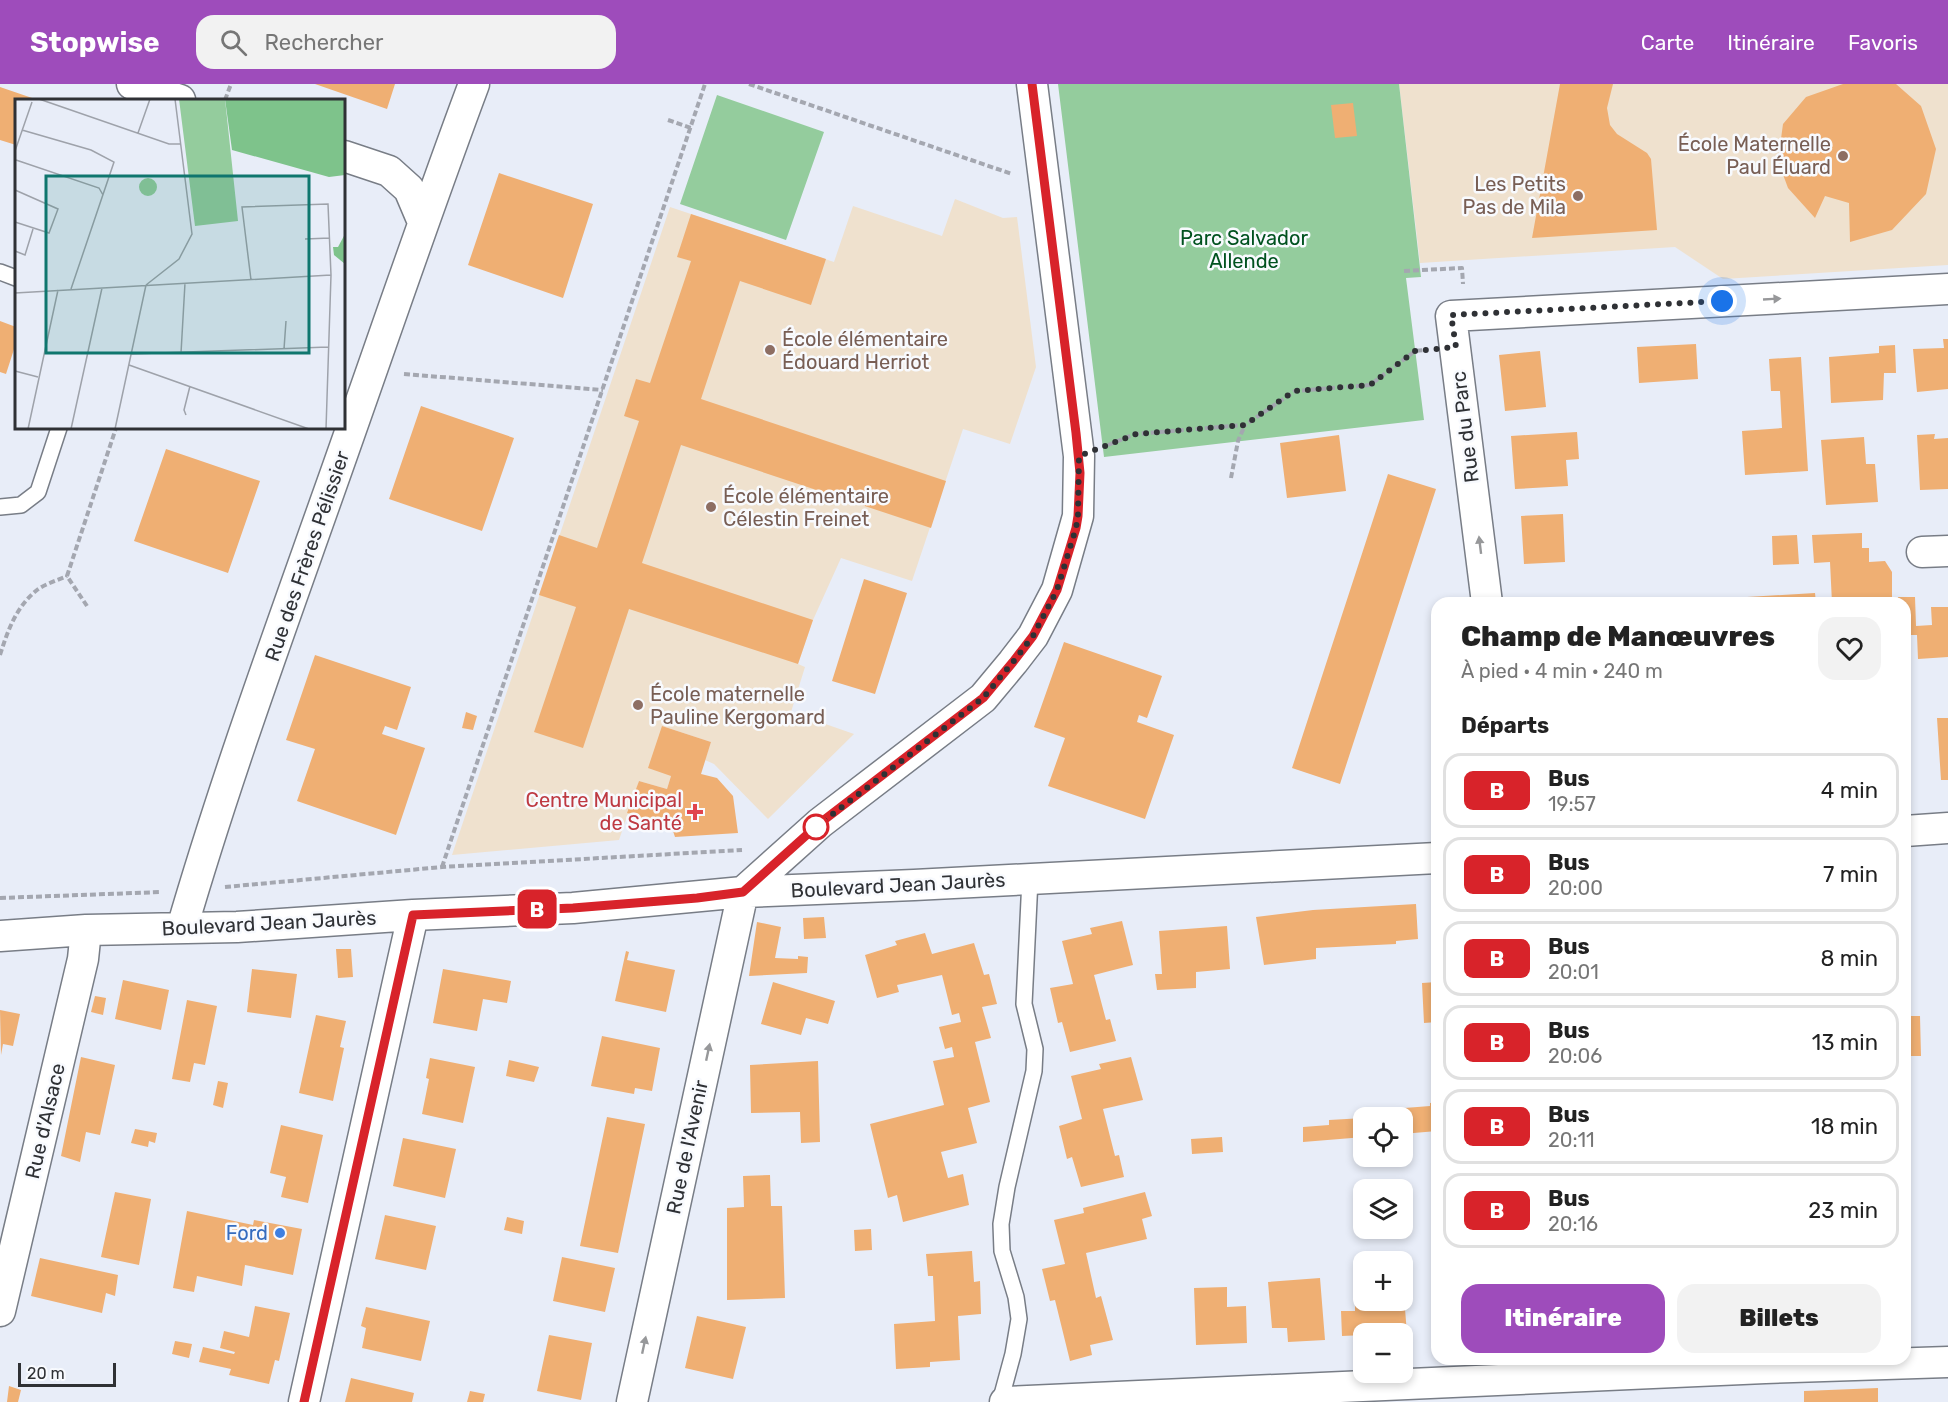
<!DOCTYPE html>
<html lang="fr">
<meta charset="utf-8">
<style>
body{margin:0;font-family:Rubik,sans-serif;background:#f2f2f2;color:#222;height:100vh;display:flex;flex-direction:column;font-size:22px;white-space:nowrap}
*{box-sizing:border-box;margin:0}
p{font-size:20px;color:#767676}
.icon{flex:none;width:33px;height:33px;fill:none;stroke:currentColor;stroke-width:2;stroke-linecap:round;stroke-linejoin:round}
.map{position:relative;flex:1;overflow:hidden}
.drawer{position:absolute;left:1431px;top:513px;width:480px;height:768px;display:flex;flex-direction:column;background:#fff;border-radius:18px;box-shadow:0 3px 9px #0003}
.drawer>*{flex:none}
.badge{padding:0 12px;border-radius:9px;font-size:21px;line-height:39px}
.fabs{position:absolute;left:1353px;top:1023px;display:grid;gap:12px}
.fabs a{display:grid;place-items:center;width:60px;height:60px;border-radius:12px;background:#fff;box-shadow:0 3px 9px #0003;font-size:30px}
.scale{position:absolute;left:18px;bottom:15px;width:98px;box-sizing:border-box;padding-left:6px;border:3px solid #2f3135;border-top:0;font-size:16px;line-height:21px;white-space:nowrap;color:#2f3135;-webkit-text-stroke:4px #f8fafe;paint-order:stroke}
.you{position:absolute;width:30px;height:30px;margin:-15px;border:4px solid #fff;border-radius:50%;background:#1a73e8;box-shadow:0 0 0 9px #1a73e833}
.map>.badge{position:absolute;translate:-50% -50%;box-shadow:0 0 0 3px #fff}
h2{padding:0 30px;font-size:22px;line-height:54px}
.round{display:grid;place-items:center;flex:none;width:63px;height:63px;border-radius:18px;background:#f2f2f2}
.summary{display:flex;align-items:center;justify-content:space-between;height:102px;padding:0 30px}
h1{font-size:28px;font-weight:800;line-height:45px}
.cta{display:flex;gap:12px;margin-top:auto;padding:12px 30px}
.cta a{flex:1;height:69px;border-radius:18px;background:#9e4cbb;color:#fff;font-size:24px;font-weight:800;line-height:69px;text-align:center}
.cta a+a{background:#f2f2f2;color:#222}
ul{padding:0;list-style:none}
li{display:flex;align-items:center;gap:18px;height:75px;margin:0 12px 9px;padding:0 18px;border:3px solid #e0e0e0;border-radius:18px}
li div{flex:1}
li b{display:block;font-size:22px}
li em{font-style:normal}
li .badge{min-width:66px;font-weight:700;text-align:center}
header{display:flex;align-items:center;gap:36px;box-sizing:border-box;height:84px;padding:0 30px;background:#9e4cbb;color:#fff}
header strong{font-size:28px}
nav{display:flex;gap:33px;margin-inline-start:auto;font-size:21px}
.search{width:420px;height:54px;background:#f2f2f2;display:flex;align-items:center;gap:15px;box-sizing:border-box;padding:0 21px;border-radius:18px;color:#767676;font-size:22px}
.map>svg:first-child{display:block}
.education{fill:#efe1ce}
.green{fill:#94cc9d}
.building{fill:#efaf73}
.lines{fill:none;stroke-linecap:round;stroke-linejoin:round}
.service-casing{stroke:#787d86;stroke-width:18}
.minor-casing{stroke:#787d86;stroke-width:33}
.path{stroke:#a4a7b0;stroke-width:4;stroke-dasharray:6 3;stroke-linecap:butt}
.service{stroke:#fff;stroke-width:15}
.minor{stroke:#fff;stroke-width:30}
.oneway{fill:#97989a}
.line-casing{stroke:#fff;stroke-width:14}
.line{stroke:#d8232a;stroke-width:9}
.walk{stroke:#2f3135;stroke-width:6;stroke-dasharray:0 10.8}
.education-dot{fill:#8d6e63;stroke:#f8fafe;stroke-width:2}
.health-dot{fill:#e0444e;stroke:#f8fafe;stroke-width:2}
.stop-dot{fill:#fff;stroke:#d8232a;stroke-width:3}
.shop-dot{fill:#3f7fe0;stroke:#f8fafe;stroke-width:2}
.labels{text-anchor:middle;stroke-width:5;stroke-linejoin:round;paint-order:stroke}
.education-label{font-size:20px;fill:#785e54;stroke:#f8fafe;text-anchor:start}
.park-label{font-size:20px;fill:#00521f;stroke:#f8fafe}
.street-label{font-size:20px;fill:#2f3135;stroke:#f8fafe}
.health-label{font-size:20px;fill:#be3a42;stroke:#f8fafe;text-anchor:end}
.shop-label{font-size:20px;fill:#366cbe;stroke:#f8fafe;text-anchor:end}
.inset-road{fill:none;stroke:#9ea2aa;stroke-width:1.5}
.view{fill:#0f766e;fill-opacity:0.15;stroke:#0f766e;stroke-width:3}
.inset-edge{fill:none;stroke:#2f3135;stroke-width:3}
</style>
<header>
<strong>Stopwise</strong>
<div class="search"><svg class="icon" aria-label="search" viewBox="0 0 24 24"><circle cx="10" cy="10" r="6"/><path d="M15 15l6 6"/></svg>Rechercher</div>
<nav><a>Carte</a><a>Itinéraire</a><a>Favoris</a></nav>
</header>
<div class="map">
<svg width="1948" height="1318" viewBox="0 0 1948 1318">
<rect width="100%" height="100%" fill="#e8edf8"/>
<!-- education -->
<path class="education" d="M1399,0H1948V181L1723,195L1675,163L1420,179Z
M955,115L1003,134L1017,133L1036,283L1010,360L963,345L912,497L841,474L813,536L798,580L805,583L791,628L854,650L768,735L714,680L705,676L711,658L662,642L671,692L667,705L639,697L619,756L452,771L670,123L834,178L853,122L942,152Z"/>
<!-- green -->
<path class="green" d="M1058,0H1399L1421,193L1406,194L1424,336L1104,373Z
M717,11L824,48L786,156L680,120Z"/>
<!-- building -->
<path class="building" d="M315,0H395L387,25Z
M1560,0H1613L1607,24L1610,41L1617,50L1647,69L1651,75L1657,146L1532,154Z
M1843,0H1896L1921,22L1936,65L1926,110L1892,146L1850,158L1849,119L1825,112L1815,134L1788,104L1778,77L1783,40L1806,13Z
M0,3L38,16H16V61L0,56Z
M1353,19L1357,52L1335,54L1331,21Z
M499,89L593,120L563,214L468,181Z
M691,130L826,175L811,221L740,197L701,315L946,397L931,444L681,361L642,479L813,536L798,580L629,525L583,664L534,648L576,523L539,511L559,451L597,464L639,337L624,332L636,295L650,299L691,177L677,173Z
M0,237L16,243V259L6,290L0,288Z
M1943,255H1948V305L1917,308L1913,265L1944,264Z
M1696,260L1698,295L1639,299L1637,263Z
M1895,261L1896,289H1884L1883,316L1831,319L1829,273L1879,269V262Z
M1540,267L1546,323L1505,327L1499,271Z
M1801,273L1808,387L1745,391L1742,347L1782,344L1780,307H1771L1769,275Z
M421,322L514,354L482,447L389,415Z
M1577,348L1579,375L1566,376L1568,402L1515,405L1511,352Z
M1935,350L1934,355L1948,354V405L1920,406L1917,351Z
M1339,351L1346,407L1287,414L1280,359Z
M1864,353L1866,380H1875L1878,418L1826,421L1821,356Z
M166,365L260,397L228,489L134,457Z
M1388,390L1436,405L1340,700L1292,684Z
M1563,430L1565,478L1524,480L1521,432Z
M1862,449V464H1869V478L1885,477L1892,488V515L1856,516V519H1832L1830,478L1814,479L1812,451Z
M1797,451L1799,480L1773,481L1772,452Z
M864,495L907,509L875,610L832,597Z
M1815,509L1816,519H1747V513Z
M1898,513H1915L1916,542L1932,541L1931,523H1948V573L1918,575L1917,551H1905V519H1898Z
M1064,558L1162,592L1147,634L1139,631L1137,638L1174,651L1145,735L1048,702L1065,654L1034,643Z
M315,571L411,603L397,646L385,642L382,650L425,664L396,751L297,717L315,665L286,656Z
M466,628L477,632L473,646L462,644Z
M1937,634H1948V696H1941Z
M662,642L711,658L701,690L717,694L733,712L738,749L675,753L672,744L627,729L639,697L667,705L671,692L648,684Z
M1905,798H1909L1910,843H1905Z
M1416,820L1418,855L1396,857V860L1316,864V875L1264,881L1256,833L1313,826Z
M824,833L826,854L804,855L803,834Z
M1122,837L1133,881L1094,891L1106,936L1110,935L1116,957L1070,968L1062,938L1058,939L1050,904L1073,900L1062,857L1092,850L1090,844Z
M757,838L781,843L775,874L798,875V872L808,873L807,889L749,892Z
M1227,842L1230,885L1196,888V904L1157,906L1155,890H1162L1159,847Z
M925,849L932,870L974,859L984,891L989,890L997,920L982,923L991,954L975,958L990,1018L968,1024L977,1059L941,1068L948,1094L963,1090L969,1121L903,1138L897,1111L888,1114L870,1040L944,1021L933,977L954,973L952,963L945,965L939,943L961,938L959,929L952,931L942,891L897,901L899,908L877,914L865,871L897,861L895,857Z
M336,865H351L353,893L338,894Z
M626,867L629,868L627,876L675,886L666,928L615,917Z
M252,885L297,890L291,934L247,928Z
M443,885L511,897L507,919L483,915L477,947L433,939Z
M123,896L169,906L161,946L115,935Z
M773,898L835,917L828,940L806,934L801,951L761,940Z
M1437,898V938L1424,939L1422,899Z
M95,912L106,914L103,931L91,928Z
M187,916L217,922L205,981L194,979L190,998L172,995Z
M0,926L20,930L13,962L3,960L1,971Z
M316,931L346,937L340,963L344,964L333,1017L299,1009Z
M1905,932H1920L1921,972H1905Z
M602,952L660,964L652,1007L635,1004L634,1010L591,1002Z
M81,973L115,981L100,1051L86,1048L80,1078L61,1072Z
M1131,973L1143,1016L1103,1025L1115,1072L1119,1071L1124,1093L1081,1103L1072,1073L1067,1075L1059,1042L1082,1035L1071,992L1101,985L1099,980Z
M430,974L475,983L463,1039L422,1030L429,995L426,994Z
M509,976L539,983L534,998L506,992Z
M818,977L820,1058L801,1059L800,1028L751,1029L750,981Z
M218,997L228,999L223,1024L213,1021Z
M1437,1018V1047L1402,1050V1034H1381V1032L1392,1031V1025L1430,1022V1019Z
M607,1033L645,1040L618,1169L580,1162Z
M1364,1034V1053L1303,1058V1043L1329,1041V1036Z
M281,1041L323,1051L308,1119L281,1113L286,1093L270,1089Z
M135,1045L157,1049L155,1059L149,1057L148,1063L131,1059Z
M1222,1053L1223,1068L1192,1070L1191,1055Z
M403,1054L456,1065L445,1114L393,1102Z
M770,1091L771,1122H782L785,1214L727,1216V1124L744,1123L743,1092Z
M115,1108L151,1115L139,1181L101,1173Z
M1145,1108L1152,1132L1142,1135L1147,1155L1086,1169L1096,1214L1101,1212L1113,1256L1090,1261L1092,1271L1070,1277L1055,1216L1050,1217L1042,1185L1065,1180L1054,1136L1084,1129L1083,1124Z
M187,1127L253,1141L254,1136L302,1145L293,1191L245,1181L242,1202L197,1192L194,1208L173,1204Z
M385,1131L436,1142L426,1186L375,1175Z
M507,1133L524,1137L522,1150L504,1146Z
M871,1145L872,1166L855,1167L854,1146Z
M972,1167L974,1198L980,1197L981,1230L958,1232L960,1276L930,1278V1283L896,1285L894,1240L935,1237L933,1192H928L926,1170Z
M562,1173L615,1184L605,1228L553,1217Z
M40,1174L118,1191L115,1212L106,1209L102,1229L31,1212Z
M1320,1194L1325,1256L1288,1258L1287,1244H1272L1268,1198Z
M1355,1198H1364V1216H1402V1212H1404L1407,1250H1364V1251L1342,1252L1341,1227H1355Z
M1432,1202H1437V1244H1433Z
M1227,1203V1223L1246,1222L1247,1259L1196,1261L1194,1204Z
M255,1222L290,1229L279,1277L275,1276L269,1300L229,1291L231,1285L199,1278L203,1263L234,1270L235,1268L220,1264L224,1247L249,1253Z
M366,1223L430,1237L421,1277L362,1264L366,1244L361,1242Z
M697,1232L746,1243L733,1295L685,1284Z
M549,1251L592,1259L581,1316L537,1307Z
M175,1257L192,1260L189,1274L172,1270Z
M351,1294L414,1309L412,1318H345Z
M9,1302L21,1306L18,1318H7Z
M1878,1304V1318H1804V1307Z
M470,1307L485,1310L483,1318H467Z"/>
<g class="lines">
<defs>
<path id="service" d="M0,188L16,194
M0,423L21,421L38,408L59,344
M1000,1318L1013,1270L1019,1235L1016,1213L1002,1167L1001,1140L1007,1103L1034,987L1035,965L1024,920L1030,795"/>
<path id="minor" d="M132,0L180,16
M344,72L389,87L409,105L423,138
M1922,468L1948,467
M1487,519L1451,232L1948,205
M1905,747L1948,744
M743,808L820,739L983,614L1013,578L1033,552L1057,506L1078,432L1079,372L1032,0
M182,844C224,700 275,560 325,419C375,279 422,139 474,0
M0,852L86,846L237,843L413,831L573,824L743,808L914,801L1437,774
M0,1227L83,875L86,846
M304,1318L413,831
M632,1318L743,808
M1005,1318L1765,1284L1948,1278"/>
</defs>
<!-- service casing -->
<use href="#service" class="service-casing"/>
<!-- minor casing -->
<use href="#minor" class="minor-casing"/>
<!-- path -->
<path class="path" d="M749,0L1012,90
M225,16L231,0
M668,36L691,44
M1404,187L1462,184L1463,200
M404,290L603,306
M1108,361L1135,350L1245,341L1295,307L1370,301L1415,267L1424,266
M1231,394L1238,357L1245,341
M87,522L67,492L116,344
M0,571C8,546 16,523 37,506C45,500 58,496 67,492
M442,783L705,0
M225,803L442,783L742,766
M0,814L161,808"/>
<!-- service -->
<use href="#service" class="service"/>
<!-- minor -->
<use href="#minor" class="minor"/>
</g>
<!-- one-way arrows -->
<defs><path id="oneway-solid" d="M-6-.8H1V-3.2L6.5 0L1 3.2V.8H-6Z" transform="scale(1.5)"/></defs>
<g class="oneway">
<use href="#oneway-solid" transform="translate(1772 215) rotate(-3)"/>
<use href="#oneway-solid" transform="translate(1480 461) rotate(-97)"/>
<use href="#oneway-solid" transform="translate(708 968) rotate(-78)"/>
<use href="#oneway-solid" transform="translate(644 1261) rotate(-78)"/>
</g>
<g class="lines">
<defs>
<path id="line" d="M304,1318L413,831L573,824L697,814L743,808L820,739L983,614L1013,578L1033,552L1057,506L1076,444L1078,432L1080,389L1076,349L1032,0"/>
</defs>
<!-- line casing -->
<use href="#line" class="line-casing"/>
<!-- line -->
<use href="#line" class="line"/>
<!-- walk -->
<path class="walk" d="M816,743L983,614L1013,578L1033,552L1057,506L1076,444L1078,432L1079,372L1136,350L1245,341L1294,307L1370,301L1415,267L1456,263L1451,231L1722,217"/>
</g>
<!-- markers -->
<g class="education-dot">
<circle cx="1843" cy="72" r="6"/>
<circle cx="1578" cy="112" r="6"/>
<circle cx="770" cy="266" r="6"/>
<circle cx="711" cy="423" r="6"/>
<circle cx="638" cy="621" r="6"/>
</g>
<path class="health-dot" d="M692 719h6v6h6v6h-6v6h-6v-6h-6v-6h6z"/>
<circle class="stop-dot" cx="816" cy="743" r="12"/>
<circle class="shop-dot" cx="280" cy="1149" r="6"/>
<g class="labels">
<!-- education labels -->
<g class="education-label">
<text x="1831" y="67" text-anchor="end">École Maternelle<tspan x="1831" dy="23">Paul Éluard</tspan></text>
<text x="1566" y="107" text-anchor="end">Les Petits<tspan x="1566" dy="23">Pas de Mila</tspan></text>
<text x="782" y="262">École élémentaire<tspan x="782" dy="23">Édouard Herriot</tspan></text>
<text x="723" y="419">École élémentaire<tspan x="723" dy="23">Célestin Freinet</tspan></text>
<text x="650" y="617">École maternelle<tspan x="650" dy="23">Pauline Kergomard</tspan></text>
</g>
<!-- park labels -->
<g class="park-label">
<text x="1244" y="161">Parc Salvador<tspan x="1244" dy="23">Allende</tspan></text>
</g>
<!-- street labels -->
<g class="street-label">
<text transform="translate(1465 343) rotate(-97)" y="7">Rue du Parc</text>
<text transform="translate(307 472) rotate(-71)" y="7">Rue des Frères Pélissier</text>
<text transform="translate(898 801) rotate(-3)" y="7">Boulevard Jean Jaurès</text>
<text transform="translate(269 839) rotate(-3)" y="7">Boulevard Jean Jaurès</text>
<text transform="translate(45 1037) rotate(-77)" y="7">Rue d'Alsace</text>
<text transform="translate(687 1063) rotate(-78)" y="7">Rue de l'Avenir</text>
</g>
<!-- health labels -->
<g class="health-label">
<text x="682" y="723">Centre Municipal<tspan x="682" dy="23">de Santé</tspan></text>
</g>
<!-- shop labels -->
<g class="shop-label">
<text x="268" y="1156">Ford</text>
</g>
</g>
<!-- overview -->
<g transform="translate(15 15)">
<rect width="330" height="330" fill="#e8edf8"/>
<path d="M164,0H210L223,122L180,127ZM124 88a9 9 0 1 1 18 0a9 9 0 1 1-18 0Z" fill="#94cc9d"/>
<path d="M210,0H330V76L314,78L217,51ZM330,135V165L319,156L318,148H323Z" fill="#7ec38b"/>
<path class="inset-road" d="M24,0L154,45H166M7,31L76,51L99,63L56,190M123,34L135,0M0,52L17,3M1,61L84,89L88,96M0,91L43,110L34,134L0,123M290,140L315,139M0,152L10,156L18,130M236,181L227,108L313,105L316,176L311,330M131,186L164,160L177,135L160,0M0,194L316,176M269,250L271,222M166,254L170,184M116,255L313,248M114,266L294,330M0,272L23,278M171,316L169,311L175,287M13,330L43,191M56,330L87,189M100,330L131,186"/>
<path class="view" d="M31,77H294V254H31Z"/>
<rect width="330" height="330" class="inset-edge"/>
</g>
</svg>
<div class="fabs">
<a><svg class="icon" aria-label="locate" viewBox="0 0 24 24"><circle cx="12" cy="12" r="6"/><path d="M12 2v4M12 18v4M2 12h4M18 12h4"/></svg></a>
<a><svg class="icon" aria-label="layers" viewBox="0 0 24 24"><path d="M12 4l9 5-9 5-9-5zM3 14l9 5 9-5"/></svg></a>
<a>+</a>
<a>−</a>
</div>
<div class="scale">20 m</div>
<div class="you" style="left:1722px;top:217px"></div>
<b class="badge" style="left:537px;top:825px;background:#d8232a;color:#fff">B</b>
<section class="drawer">
<div class="summary"><div><h1>Champ de Manœuvres</h1><p>À pied · 4 min · 240 m</p></div><a class="round"><svg class="icon" aria-label="heart" viewBox="0 0 24 24"><path d="M12 20l-8-8c-3-5 5-10 8-4 3-6 11-1 8 4z"/></svg></a></div>
<h2>Départs</h2>
<ul>
<li><span class="badge" style="background:#d8232a;color:#fff">B</span><div><b>Bus</b><p>19:57</p></div><em>4 min</em></li>
<li><span class="badge" style="background:#d8232a;color:#fff">B</span><div><b>Bus</b><p>20:00</p></div><em>7 min</em></li>
<li><span class="badge" style="background:#d8232a;color:#fff">B</span><div><b>Bus</b><p>20:01</p></div><em>8 min</em></li>
<li><span class="badge" style="background:#d8232a;color:#fff">B</span><div><b>Bus</b><p>20:06</p></div><em>13 min</em></li>
<li><span class="badge" style="background:#d8232a;color:#fff">B</span><div><b>Bus</b><p>20:11</p></div><em>18 min</em></li>
<li><span class="badge" style="background:#d8232a;color:#fff">B</span><div><b>Bus</b><p>20:16</p></div><em>23 min</em></li>
</ul>
<div class="cta"><a>Itinéraire</a><a>Billets</a></div>
</section>
</div>
